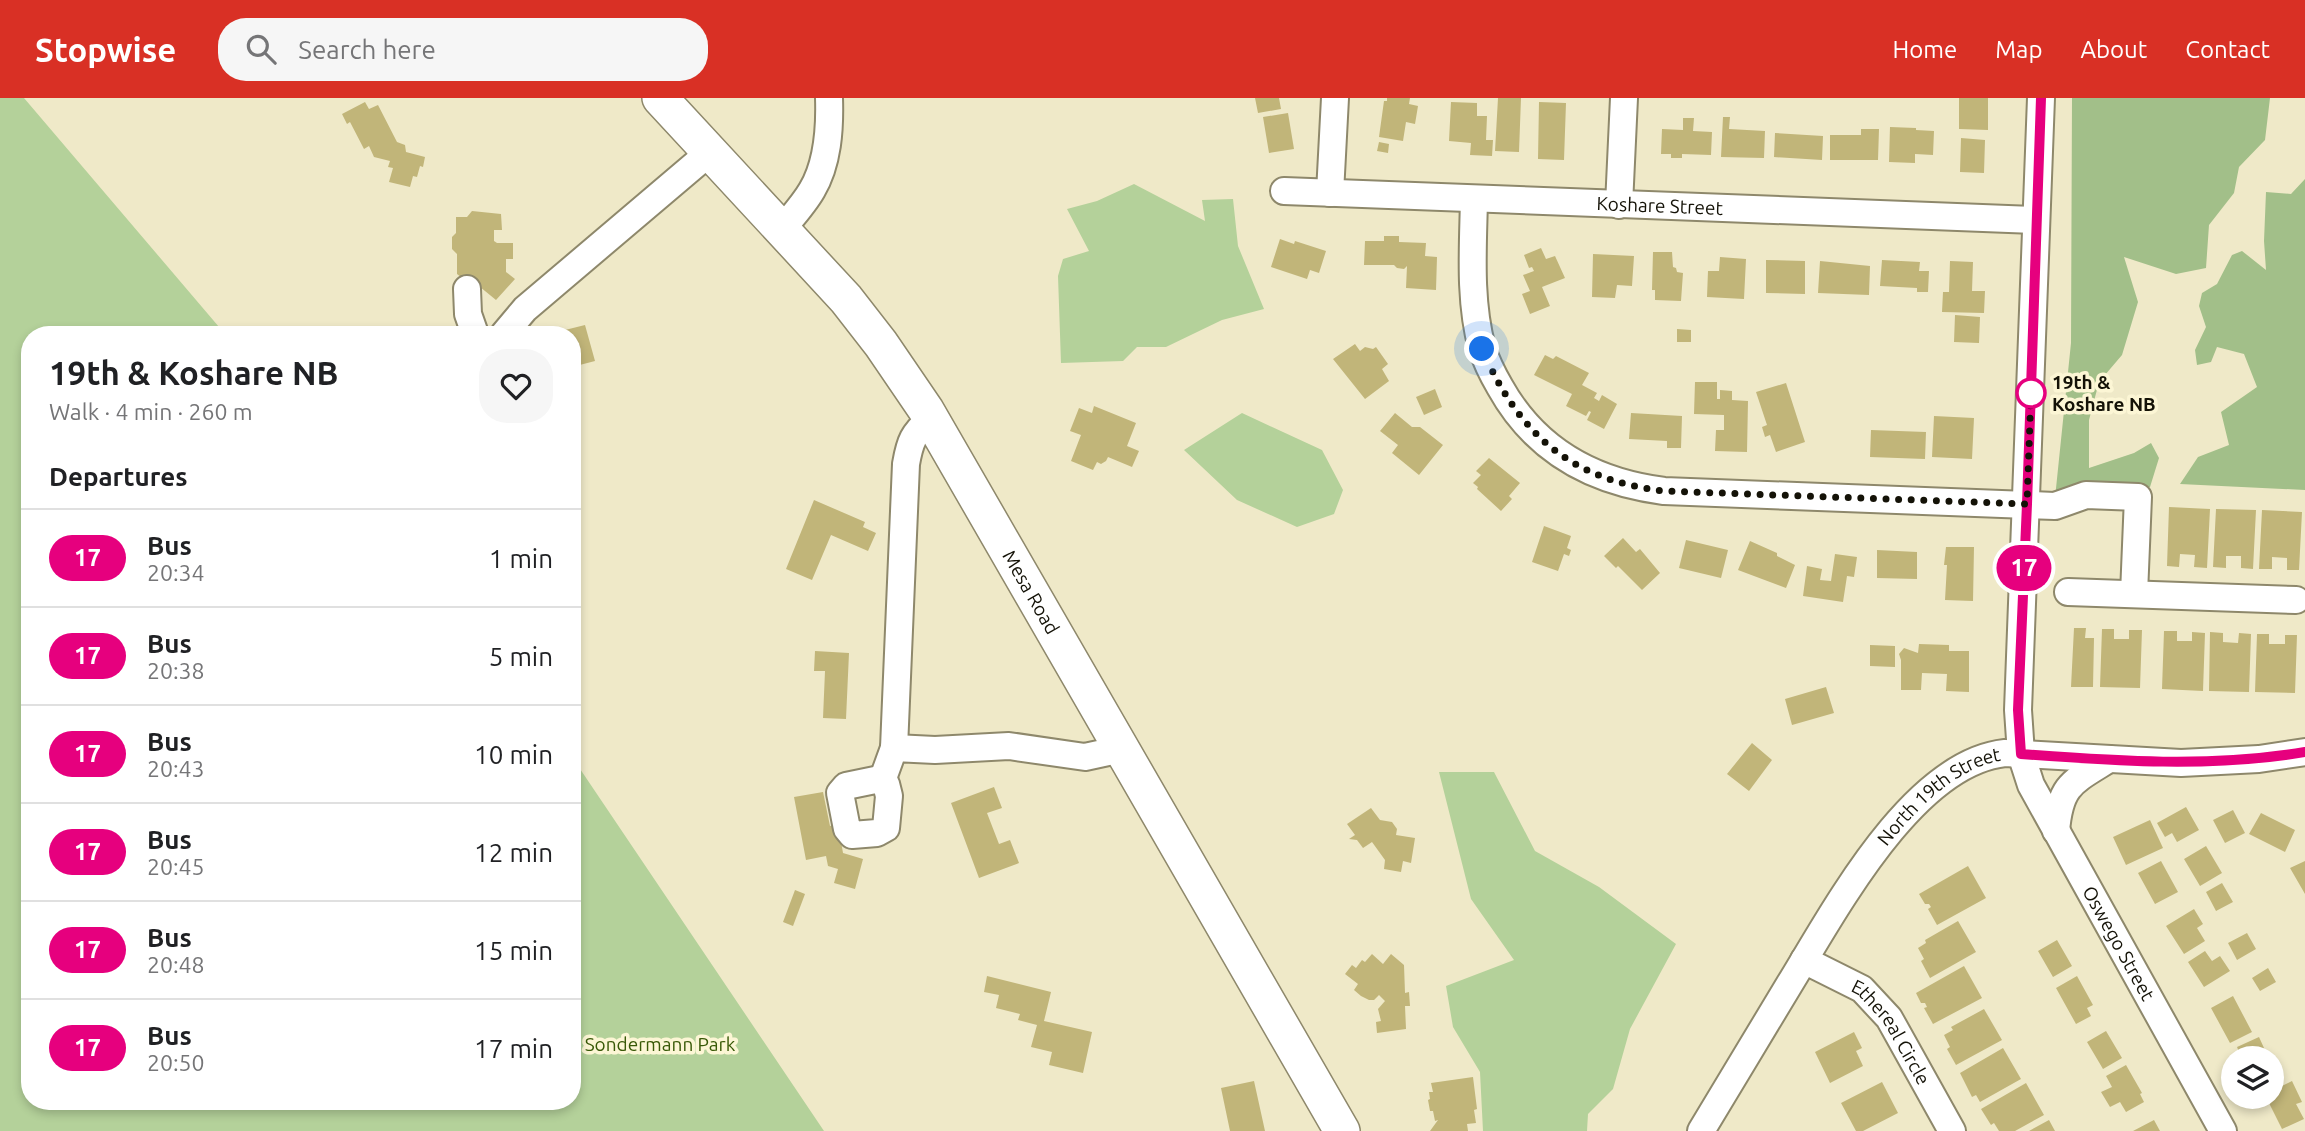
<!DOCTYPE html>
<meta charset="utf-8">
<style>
body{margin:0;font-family:Ubuntu,sans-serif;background:#f6f6f6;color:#202124;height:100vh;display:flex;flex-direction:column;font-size:26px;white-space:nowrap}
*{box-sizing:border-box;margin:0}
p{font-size:23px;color:#757577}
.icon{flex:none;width:38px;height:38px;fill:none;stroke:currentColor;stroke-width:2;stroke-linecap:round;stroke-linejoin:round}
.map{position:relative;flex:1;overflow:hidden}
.drawer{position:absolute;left:21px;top:228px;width:560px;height:784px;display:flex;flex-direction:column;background:#fff;border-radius:28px;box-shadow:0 4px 10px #0003}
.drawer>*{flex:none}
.badge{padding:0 14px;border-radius:23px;font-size:24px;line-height:46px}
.tools{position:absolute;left:2221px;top:948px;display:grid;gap:14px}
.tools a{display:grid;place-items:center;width:63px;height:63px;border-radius:50%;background:#fff;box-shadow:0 4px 10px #0003;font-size:35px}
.you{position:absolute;width:35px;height:35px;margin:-18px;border:5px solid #fff;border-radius:50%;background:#1a73e8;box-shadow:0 0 0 10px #1a73e833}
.map>.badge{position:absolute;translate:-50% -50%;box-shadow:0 0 0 4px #fff}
h2{padding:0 28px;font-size:26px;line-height:63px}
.round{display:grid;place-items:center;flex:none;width:74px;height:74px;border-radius:28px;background:#f6f6f6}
.overview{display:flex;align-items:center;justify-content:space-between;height:119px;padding:0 28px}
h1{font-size:33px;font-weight:700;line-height:52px}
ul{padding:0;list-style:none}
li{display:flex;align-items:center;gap:21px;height:98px;padding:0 28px;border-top:2px solid #e0e0e0}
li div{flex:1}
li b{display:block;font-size:26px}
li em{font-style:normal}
li .badge{min-width:77px;font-weight:700;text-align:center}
header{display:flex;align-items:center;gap:42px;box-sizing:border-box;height:98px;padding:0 35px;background:#d93025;color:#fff}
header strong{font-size:33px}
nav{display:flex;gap:38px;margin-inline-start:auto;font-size:24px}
.search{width:490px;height:63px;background:#f6f6f6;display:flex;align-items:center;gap:18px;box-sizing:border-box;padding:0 24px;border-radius:28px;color:#757577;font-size:26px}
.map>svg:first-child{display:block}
.green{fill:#b4d19a}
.forest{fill:#a2bf89}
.building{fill:#c1b579}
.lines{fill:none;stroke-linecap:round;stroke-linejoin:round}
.minor-casing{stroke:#8e886b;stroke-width:30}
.major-casing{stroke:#8e886b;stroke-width:38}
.minor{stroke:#fff;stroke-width:26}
.major{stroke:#fff;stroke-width:35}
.line-casing{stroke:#fff;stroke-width:16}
.line{stroke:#e6007e;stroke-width:10}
.walk{stroke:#141207;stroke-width:7;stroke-dasharray:0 12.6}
.stop-dot{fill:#fff;stroke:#e6007e;stroke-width:3.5}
.labels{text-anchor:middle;stroke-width:7;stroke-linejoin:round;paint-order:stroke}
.street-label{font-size:19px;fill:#141207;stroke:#fcf6d5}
.stop-label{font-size:19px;font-weight:bold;fill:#141207;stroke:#fcf6d5;text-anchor:start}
.park-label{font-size:19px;fill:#385907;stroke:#fcf6d5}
</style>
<header>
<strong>Stopwise</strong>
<div class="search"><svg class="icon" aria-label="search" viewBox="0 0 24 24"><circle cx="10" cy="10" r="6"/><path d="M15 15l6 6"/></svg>Search here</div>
<nav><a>Home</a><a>Map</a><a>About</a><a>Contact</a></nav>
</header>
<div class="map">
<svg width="2305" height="1033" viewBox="0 0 2305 1033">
<rect width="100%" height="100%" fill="#efe9c8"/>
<!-- green -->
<path class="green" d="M0,0H24L225,236H30V1003H572V659L824,1033H0Z
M1134,86L1205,123L1202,102L1233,101L1238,148L1264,211L1222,222L1166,249H1137L1123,263L1061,265L1058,178L1063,161L1089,153L1067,111L1097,103Z
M1242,315L1322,352L1343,392L1334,416L1297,429L1237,402L1184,352Z
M1439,674H1494L1535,753L1599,789L1676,846L1630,931L1613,991L1588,1016L1587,1033H1483L1480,974L1453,929L1446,888L1514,862L1471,801Z"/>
<!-- forest -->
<path class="forest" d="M2072,0H2270L2265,42L2239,69L2234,95L2209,127L2206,170L2176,176L2124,159L2138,204L2122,257L2099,284L2089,322V370L2134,355L2151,345L2159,360L2150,389L2087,388L2055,400L2071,245Z
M2305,81V392L2180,386L2198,359L2229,347L2221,314L2257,289L2244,256L2217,249L2211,264L2197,267L2195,252L2206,229L2199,208L2202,195L2217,186L2232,157L2242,153L2266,172L2264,143L2266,94L2291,96Z"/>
<!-- building -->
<path class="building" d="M1255,0H1279L1281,11L1258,15Z
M1387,0H1410L1409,6L1418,8L1415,26L1406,24L1403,43L1379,39L1384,3H1387Z
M1498,0H1521L1519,54L1495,53Z
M1959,0H1988V32L1959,31Z
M365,4L369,11L378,7L397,44L405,47L406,54L425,59L423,69L420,68L417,79L413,78L410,89L389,84L393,70L388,69L390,63L374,59L369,48L364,51L350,24L347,26L342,16Z
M1451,4L1477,5V18H1487L1486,42H1493L1492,58L1470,57L1471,45L1449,43Z
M1539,4L1566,5L1564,62L1538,61Z
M1288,15L1294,51L1269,55L1263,19Z
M1723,19H1730L1729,31L1765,33L1764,60L1721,59Z
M1683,20H1694L1693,33L1712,34L1711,57L1682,56V60H1671V56H1661L1662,31L1683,32Z
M1890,29L1916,30V32L1934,33L1933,57L1915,56V65L1889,64Z
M1861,31H1879L1878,62H1830V37H1861Z
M1775,35L1823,38L1822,62L1774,59Z
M1961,40L1985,42L1984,75L1960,74Z
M1379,44L1389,46L1388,55L1377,53Z
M472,113L501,116L502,132H494V143L497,145H513V161H506V174L515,181L496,202L474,184L466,183L457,176V156L452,151V139L456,135V119H467Z
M1384,138H1399V144L1426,145L1425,158L1437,159L1436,192L1406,190L1407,168L1404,171L1397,170L1394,167H1364L1365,143H1384Z
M1280,141L1294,146L1295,143L1326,153L1319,175L1310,172L1307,181L1271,169Z
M1541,150L1546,161L1555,158L1565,180L1542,189L1550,208L1530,216L1522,196L1530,193L1523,177L1534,173L1532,169L1529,170L1524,157Z
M1653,154H1672L1673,169L1676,170L1677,174L1683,175L1681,203L1655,202V192H1652Z
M1593,156L1634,158L1632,188L1617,187L1615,200L1592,199Z
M1720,159L1746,161L1744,201L1707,199L1708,173H1719Z
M1766,162L1805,163V196L1766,195Z
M1882,162L1920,164L1919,173H1929L1928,194H1917V190L1880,188Z
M1820,163L1870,168L1869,197L1818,195Z
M1950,163L1973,164L1972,193H1985L1984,215L1942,214L1943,194H1949Z
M1955,217L1980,219L1979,245L1954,244Z
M585,227L595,263L572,269V236H541L560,230L561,233Z
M1677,231L1691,232V244H1677Z
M1355,246L1360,253L1365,249L1373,251L1376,249L1388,266L1382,271L1389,283L1365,301L1333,261Z
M1545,257L1553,261L1556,258L1589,275L1582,287L1597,295L1594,300L1599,303L1602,297L1617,306L1604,331L1587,322L1591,314L1589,313L1586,318L1566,308L1572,296L1534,277Z
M1695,284H1717V301H1720V292L1732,293V302L1748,303L1747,354L1715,353L1716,332H1724V317L1694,316Z
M1786,285L1805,344L1776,354L1770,337L1765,339L1762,329L1767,327L1756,294Z
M1435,291L1442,309L1424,317L1416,299Z
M1094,308L1136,325L1127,348L1139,353L1132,369L1108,359L1106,363L1101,366L1097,364L1093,372L1071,363L1081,337L1070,333L1079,310L1092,315Z
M1395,315L1412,329H1420L1443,347L1419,377L1392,355L1398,347L1380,333Z
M1631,315L1682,318L1681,350H1667V343L1629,341Z
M1934,318L1974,320L1972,361L1932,359Z
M1871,332L1926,334L1925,361L1870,359Z
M1489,360L1520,385L1509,398L1512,401L1501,413L1477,391L1478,389L1473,385L1481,377L1476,373Z
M814,402L865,424L863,429L876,435L868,453L831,437L812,482L786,471Z
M2169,409L2210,411L2207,470L2194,469L2195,457L2180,456L2179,469L2167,468Z
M2216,411L2256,412L2253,471L2241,470V458H2226V470L2213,469Z
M2262,412L2302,414L2299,472H2287V460L2272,459V471H2259Z
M1544,428L1571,438L1567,450L1571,452L1569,458L1564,456L1558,473L1532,464Z
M1623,440L1636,454L1640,451L1660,475L1642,492L1618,468L1616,470L1604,458Z
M1686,442L1728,452L1721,480L1679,470Z
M1750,443L1777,455V458L1795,467L1786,490L1738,472Z
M1946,449H1974L1973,503L1945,502L1947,467H1944Z
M1877,452L1917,454V481L1877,480Z
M1835,456L1857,459L1854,479L1847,478L1843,504L1803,498L1807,468L1822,471L1820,482L1831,483Z
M2074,530H2086L2085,540H2094L2093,589H2071Z
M2102,531H2114V541H2129V532H2142L2140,590L2100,589Z
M2164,533H2177V543H2192V534L2205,535L2203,593L2162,591Z
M2210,534L2223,535V544L2238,545L2239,535L2251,536L2249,594L2209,593Z
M2257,536H2269V546H2285V537H2297L2295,595L2255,594Z
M1919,546L1949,547V553H1969V594L1946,593L1947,576L1922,575L1921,592H1901V562L1899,556L1904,550L1918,555Z
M1870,547L1895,548V569L1870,568Z
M815,553L849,555L846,621L823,620L825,573H814Z
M1826,589L1834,615L1792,627L1785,601Z
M1752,645L1772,662L1749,693L1727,676Z
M994,689L1002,710L987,715L999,746L1010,742L1019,765L979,780L951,705Z
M823,694L830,728L838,726L843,755L863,761L855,791L834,785L838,771L828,768L826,758L806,762L794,699Z
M2186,709L2199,732L2177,744L2172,735L2165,739L2157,725Z
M1371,710L1380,722L1392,724L1397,731L1396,737L1415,740L1411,765L1403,763L1401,774L1384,771L1385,762L1372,744L1363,750L1357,742L1349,741L1355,737L1347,726Z
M2233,712L2245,735L2225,745L2213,722Z
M2261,715L2295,732L2285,754L2249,736Z
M2150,722L2163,750L2126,767L2113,739Z
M2206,748L2222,775L2200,788L2184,761Z
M2161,763L2178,794L2155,806L2138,775Z
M2305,763V796L2290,770Z
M1968,768L1986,800L1937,827L1928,811L1931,809L1929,806H1925L1919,796Z
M2222,785L2233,804L2216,813L2206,794Z
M795,792L805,796L793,828L783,824Z
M2194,811L2203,826L2197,830L2205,843L2184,856L2166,828Z
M1958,823L1976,854L1930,880L1921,863L1924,861L1918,850L1926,845L1925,842Z
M2247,835L2256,851L2237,862L2228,845Z
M2057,842L2072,868L2053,879L2038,853Z
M2205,853L2212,863L2220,858L2230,873L2204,889L2188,864Z
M1372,856L1383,866L1391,856L1404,867L1405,895L1409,894L1410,908H1405L1406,931L1377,935L1376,924L1381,923L1378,911L1385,903L1379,897L1374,902H1369L1361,898L1354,892L1358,886L1345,876L1352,867L1356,870L1362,862L1365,864Z
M1964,868L1982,900L1933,926L1924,910L1927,909L1925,905H1921L1916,895Z
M2268,870L2276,884L2260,893L2252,880Z
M987,878L1051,894L1044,923L1092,934L1083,975L1049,967L1052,954L1031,949L1037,927L1018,922L1020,916L996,910L999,897L984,894Z
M2077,878L2093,907L2087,910L2091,918L2076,926L2056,890Z
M2233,898L2252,934L2230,945L2211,910Z
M1984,911L2002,942L1956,967L1947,951L1950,949L1944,937L1953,932L1951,929Z
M2106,933L2122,960L2103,971L2087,944Z
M1854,934L1862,950L1856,953L1863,968L1830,985L1815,954Z
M2259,939L2269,961H2242L2237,949Z
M2003,950L2021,981L1980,1004L1976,997L1972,999L1960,975Z
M2126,967L2142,995L2140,996L2144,1004L2126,1014L2120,1004L2110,1009L2101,994L2112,989L2106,978Z
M1473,979L1477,1011L1474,1012L1476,1025L1467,1026L1468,1033H1430L1438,1022L1435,1023L1433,1013H1430L1428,1002L1430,1001L1429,994H1433L1431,985Z
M1254,983L1265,1033H1230L1221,990Z
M2292,983L2302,1004L2296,1006L2304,1021L2282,1031L2266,999H2272V993Z
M1882,984L1898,1015L1863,1033H1856L1841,1005Z
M2026,985L2044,1017L2015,1033H1999L1994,1025L1991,1027L1981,1011Z
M2049,1022L2055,1033H2029Z
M2154,1022L2160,1033H2133Z"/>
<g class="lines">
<defs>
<g id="minor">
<path id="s1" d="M2041,0L2018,612L2021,656L2031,687L2223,1033"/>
<path id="s2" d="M1284,93L2036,122"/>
<path d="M1330,95L1335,0"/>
<path d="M1474,101C1473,150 1469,202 1482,250C1486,263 1493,277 1500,289C1535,352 1593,384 1664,393L2055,408L2086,397L2138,399L2134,496"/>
<path d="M1619,107L1624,0"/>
<path d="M782,131C792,119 804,106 812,92C828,65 830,31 829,0"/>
<path d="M467,191L468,216L475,236"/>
<path d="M504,236L525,211L710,54"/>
<path d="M2068,494L2296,502"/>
<path d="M894,650L906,366C910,343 913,336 931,320"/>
<path d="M880,681L886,686L889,698L886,730L877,735L852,737L847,731L840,695L846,688Z"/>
<path d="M882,683L894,650L935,652L1009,648L1085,659L1122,651"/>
<path d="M2056,733C2060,687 2072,684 2109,661"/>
<path id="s3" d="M1804,862L1862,891L1889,920L1952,1033"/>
<path id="s4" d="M1701,1033C1730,984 1760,936 1789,887C1834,814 1912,665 2005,655L2181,665L2259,661L2305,654"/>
</g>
<g id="major">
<path id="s5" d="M660,0L846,201L881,246L926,312L1342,1033"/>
</g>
</defs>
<!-- minor casing -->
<use href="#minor" class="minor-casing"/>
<!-- major casing -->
<use href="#major" class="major-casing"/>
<!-- minor -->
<use href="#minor" class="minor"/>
<!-- major -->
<use href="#major" class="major"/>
</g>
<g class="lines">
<defs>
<path id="line" d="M2041,0L2027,406L2018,612L2021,656C2115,663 2211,670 2305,654"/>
</defs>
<!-- line casing -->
<use href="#line" class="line-casing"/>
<!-- line -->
<use href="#line" class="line"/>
<!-- walk -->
<path class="walk" d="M1482,251C1519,336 1570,382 1664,393L2027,406L2031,295"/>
</g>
<!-- markers -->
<circle class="stop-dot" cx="2031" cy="295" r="14"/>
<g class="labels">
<!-- street labels -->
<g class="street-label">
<text dy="7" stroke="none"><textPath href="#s2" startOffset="376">Koshare Street</textPath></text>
<text dy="7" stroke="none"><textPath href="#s5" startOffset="621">Mesa Road</textPath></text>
<text dy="7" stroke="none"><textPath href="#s4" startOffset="416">North 19th Street</textPath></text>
<text dy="7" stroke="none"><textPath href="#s1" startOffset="870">Oswego Street</textPath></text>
<text dy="7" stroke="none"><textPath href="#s3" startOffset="117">Ethereal Circle</textPath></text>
</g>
<!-- stop labels -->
<g class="stop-label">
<text x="2052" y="291">19th &amp;<tspan x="2052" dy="22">Koshare NB</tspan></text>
</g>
<!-- park labels -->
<g class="park-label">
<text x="660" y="953">Sondermann Park</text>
</g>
</g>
</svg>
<div class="tools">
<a><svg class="icon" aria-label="layers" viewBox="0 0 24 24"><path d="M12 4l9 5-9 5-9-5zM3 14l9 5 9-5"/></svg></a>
</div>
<div class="you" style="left:1482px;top:251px"></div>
<b class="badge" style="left:2024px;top:470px;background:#e6007e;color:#fff">17</b>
<section class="drawer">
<div class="overview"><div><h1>19th &amp; Koshare NB</h1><p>Walk · 4 min · 260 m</p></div><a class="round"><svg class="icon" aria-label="heart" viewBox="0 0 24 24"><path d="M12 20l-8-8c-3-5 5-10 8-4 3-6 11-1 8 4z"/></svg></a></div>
<h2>Departures</h2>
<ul>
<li><span class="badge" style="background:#e6007e;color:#fff">17</span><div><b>Bus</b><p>20:34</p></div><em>1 min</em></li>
<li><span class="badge" style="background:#e6007e;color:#fff">17</span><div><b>Bus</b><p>20:38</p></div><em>5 min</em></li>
<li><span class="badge" style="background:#e6007e;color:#fff">17</span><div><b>Bus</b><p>20:43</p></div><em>10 min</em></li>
<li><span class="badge" style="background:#e6007e;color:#fff">17</span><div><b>Bus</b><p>20:45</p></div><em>12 min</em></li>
<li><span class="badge" style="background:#e6007e;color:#fff">17</span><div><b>Bus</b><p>20:48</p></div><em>15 min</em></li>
<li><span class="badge" style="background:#e6007e;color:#fff">17</span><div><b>Bus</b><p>20:50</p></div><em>17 min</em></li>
</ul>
</section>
</div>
